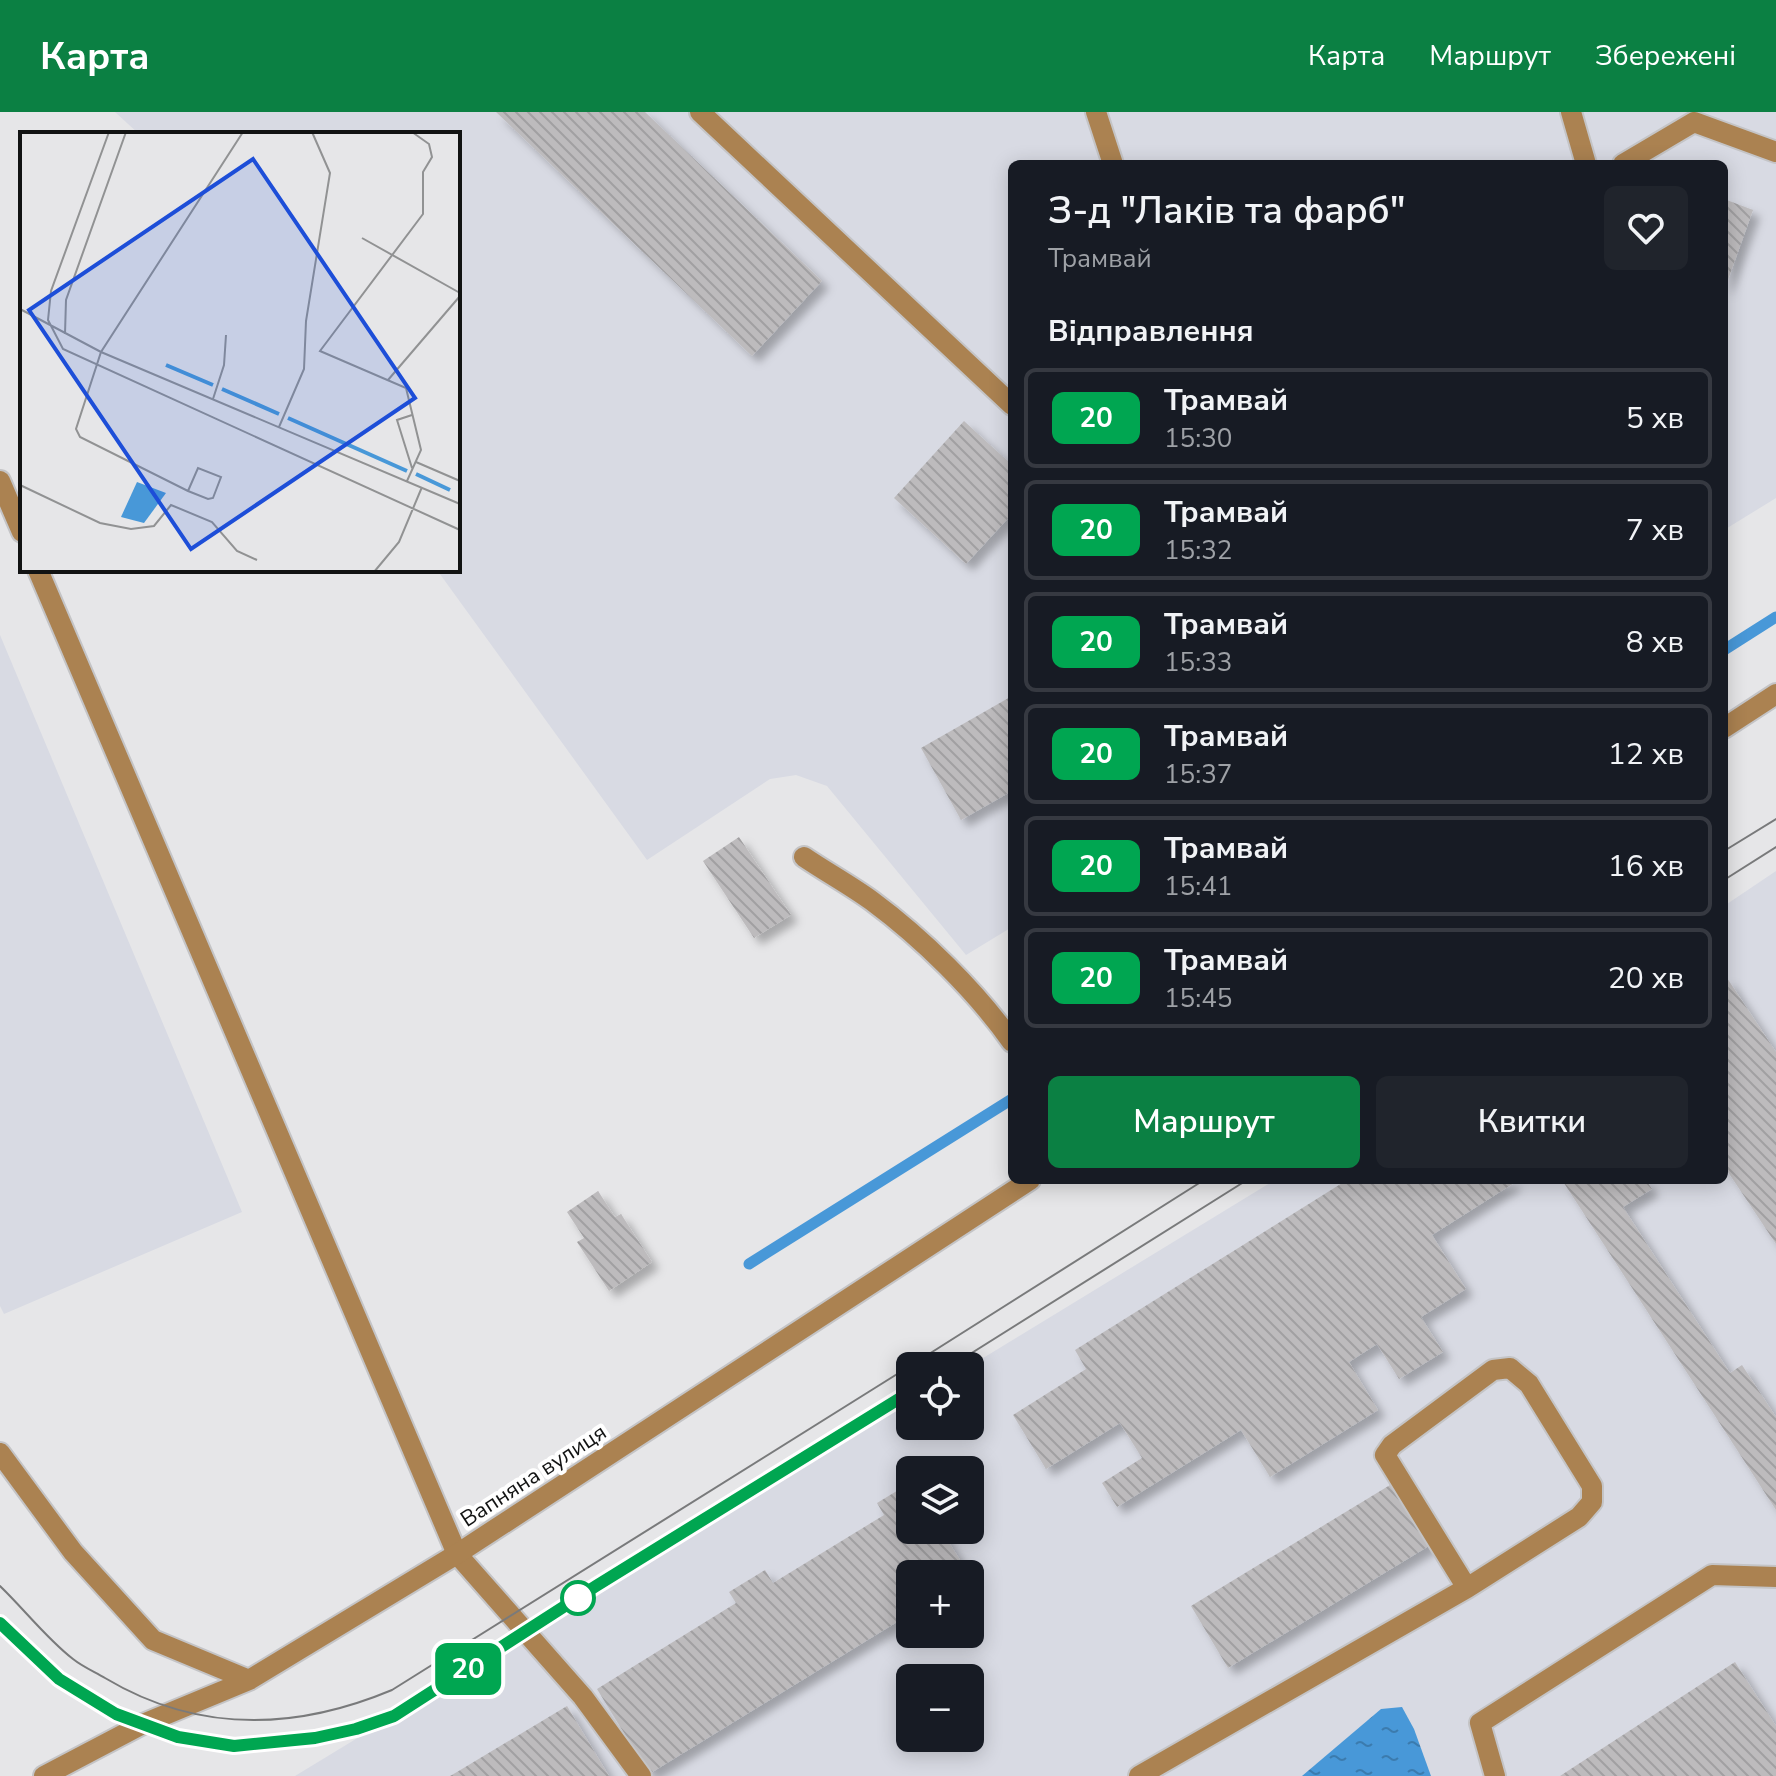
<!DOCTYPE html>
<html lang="uk">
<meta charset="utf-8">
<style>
body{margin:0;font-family:"Nunito Sans",sans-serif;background:#20242c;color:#f1f3f6;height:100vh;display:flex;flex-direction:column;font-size:30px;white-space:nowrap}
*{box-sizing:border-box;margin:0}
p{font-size:26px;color:#9ea1a6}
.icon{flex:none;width:44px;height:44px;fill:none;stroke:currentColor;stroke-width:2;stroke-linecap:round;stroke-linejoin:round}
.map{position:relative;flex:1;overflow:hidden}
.side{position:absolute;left:1008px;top:48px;width:720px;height:1024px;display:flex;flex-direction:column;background:#171b24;border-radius:12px;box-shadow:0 4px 20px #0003}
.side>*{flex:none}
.badge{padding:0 16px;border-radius:12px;font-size:28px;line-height:52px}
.buttons{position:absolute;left:896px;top:1240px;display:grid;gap:16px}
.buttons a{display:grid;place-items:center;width:88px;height:88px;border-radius:12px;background:#171b24;box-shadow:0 4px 20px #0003;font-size:40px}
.map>.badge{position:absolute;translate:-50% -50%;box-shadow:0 0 0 4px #fff}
h2{padding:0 40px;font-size:30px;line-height:72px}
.round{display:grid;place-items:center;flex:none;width:84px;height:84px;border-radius:12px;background:#20242c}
.head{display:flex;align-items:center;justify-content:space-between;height:136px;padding:0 40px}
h1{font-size:38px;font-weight:600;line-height:60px}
.primary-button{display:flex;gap:16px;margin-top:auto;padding:16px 40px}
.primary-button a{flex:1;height:92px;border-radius:12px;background:#0b8043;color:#fff;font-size:32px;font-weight:600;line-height:92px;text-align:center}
.primary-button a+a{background:#20242c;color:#f1f3f6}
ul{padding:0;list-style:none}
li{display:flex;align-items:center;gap:24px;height:100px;margin:0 16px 12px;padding:0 24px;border:4px solid #363941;border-radius:12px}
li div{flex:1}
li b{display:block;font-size:30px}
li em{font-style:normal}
li .badge{min-width:88px;font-weight:700;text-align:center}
header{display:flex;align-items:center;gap:48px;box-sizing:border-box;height:112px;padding:0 40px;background:#0b8043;color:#fff}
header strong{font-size:38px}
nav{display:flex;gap:44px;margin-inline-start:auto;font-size:28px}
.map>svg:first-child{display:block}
.built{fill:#d8dae3;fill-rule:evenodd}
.water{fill:url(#water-ripples)}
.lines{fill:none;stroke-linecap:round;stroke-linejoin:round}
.stream{stroke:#4898d8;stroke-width:11}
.building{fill:url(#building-back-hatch);filter:url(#shadow)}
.service-casing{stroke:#c4c4c6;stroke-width:24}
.minor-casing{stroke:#c4c4c6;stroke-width:24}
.tertiary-casing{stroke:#c4c4c6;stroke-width:24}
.service{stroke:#ab8251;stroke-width:20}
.minor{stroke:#ab8251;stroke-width:20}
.tertiary{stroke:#ab8251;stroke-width:20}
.tram{stroke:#797a7b;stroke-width:2}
.line-casing{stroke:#fff;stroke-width:18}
.line{stroke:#00a651;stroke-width:12}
.stop-dot{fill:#fff;stroke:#00a651;stroke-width:4}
.labels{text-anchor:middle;stroke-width:8;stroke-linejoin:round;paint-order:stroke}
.street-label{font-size:22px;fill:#121313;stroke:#fff}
.inset-river{fill:none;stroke:#4898d8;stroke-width:4}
.inset-road{fill:none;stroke:#919293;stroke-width:2}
.view{fill:#1d4ed8;fill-opacity:0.15;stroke:#1d4ed8;stroke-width:4}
.inset-edge{fill:none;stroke:#121313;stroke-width:4}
</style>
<header>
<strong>Карта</strong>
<nav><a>Карта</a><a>Маршрут</a><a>Збережені</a></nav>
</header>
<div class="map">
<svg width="1776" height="1664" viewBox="0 0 1776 1664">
<defs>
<pattern id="water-ripples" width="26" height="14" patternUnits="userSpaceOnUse" patternTransform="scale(2)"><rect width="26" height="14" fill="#4898d8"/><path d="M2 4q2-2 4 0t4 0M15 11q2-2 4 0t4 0" fill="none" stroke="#3b7bae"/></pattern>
<pattern id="building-back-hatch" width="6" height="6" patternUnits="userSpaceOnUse" patternTransform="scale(2)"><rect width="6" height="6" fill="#bdbbbd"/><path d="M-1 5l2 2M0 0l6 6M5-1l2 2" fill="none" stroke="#a1a0a2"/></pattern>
<filter id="shadow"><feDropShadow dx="7" dy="7" stdDeviation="4" flood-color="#0004"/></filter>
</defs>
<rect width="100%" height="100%" fill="#e6e6e8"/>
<!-- built -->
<path class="built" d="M115,0H1776V386L1724,418V52H1012V815L966,843L827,674L796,663L770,667L647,748L437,458H458V22H139Z
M0,523L242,1100L4,1202L0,1194Z
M1776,759V1664H295L910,1290V1314H970V1254L1275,1068H1724V794ZM910,1358H970V1418H910ZM910,1462H970V1522H910ZM910,1566H970V1626H910Z"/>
<!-- water -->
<path class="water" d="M1402,1595L1414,1617L1431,1664H1302L1381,1597Z"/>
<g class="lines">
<!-- stream -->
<path class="stream" d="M1724,538L1776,505
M749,1152L1012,987"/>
</g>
<!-- building -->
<path class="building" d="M496,0H645L822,169L752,244Z
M1724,87L1753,98L1724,179Z
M964,309L1012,353V402L966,452L894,386Z
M1012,584V679L961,708L921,636Z
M739,725L791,803L754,826L703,749Z
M1727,866L1776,940V1132L1724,1054V868Z
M1347,1068H1513L1514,1071L1432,1123L1466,1177L1421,1205L1443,1240L1399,1267L1377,1232L1349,1250L1378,1298L1270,1365L1241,1318L1117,1395L1102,1371L1142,1346L1120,1311L1046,1357L1013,1303L1086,1257L1075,1238Z
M1562,1068H1646L1652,1077L1623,1095L1730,1261L1742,1253L1776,1305V1398Z
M598,1079L615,1105L621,1102L652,1150L609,1179L577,1130L584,1126L567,1100Z
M1395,1370L1432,1432L1228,1556L1191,1494Z
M910,1371V1418H941L969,1462H910V1502L649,1662L597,1577L736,1491L729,1480L765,1458L773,1471L884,1403L877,1391Z
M1735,1550L1776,1614V1664H1560Z
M567,1594L609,1664H450L457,1660Z"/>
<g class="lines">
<defs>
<path id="service" d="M700,0L1012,293
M1096,0L1113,52
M1571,0L1586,52
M1623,52L1694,10L1776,40
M804,745C826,760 850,773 872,789C922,826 976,879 1012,930
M457,1442L583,1585L641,1664
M1139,1664L1467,1476L1579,1405L1592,1390V1374L1529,1272L1510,1256L1493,1258L1392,1333L1385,1343L1467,1476
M1495,1664L1480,1611L1712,1463L1776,1465"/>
<path id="minor" d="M0,369L22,420
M38,458L457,1442"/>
<path id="tertiary" d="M1724,616L1776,582
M0,1341L73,1440L153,1528L249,1568
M44,1664L143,1612L249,1568L457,1442L1030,1068"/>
</defs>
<!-- service casing -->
<use href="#service" class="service-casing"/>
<!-- minor casing -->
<use href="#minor" class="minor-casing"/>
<!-- tertiary casing -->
<use href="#tertiary" class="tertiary-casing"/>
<!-- service -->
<use href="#service" class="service"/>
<!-- minor -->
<use href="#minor" class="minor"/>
<!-- tertiary -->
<use href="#tertiary" class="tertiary"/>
<!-- tram -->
<path class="tram" d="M1724,739L1776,707
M1724,768L1776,735
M910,1254L1204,1068
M951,1254L1247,1068
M0,1474C24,1497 47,1527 73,1547C83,1555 95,1560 105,1566C197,1621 294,1619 392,1578L910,1254
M0,1511L59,1567L116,1602L178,1625L234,1634L315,1626L356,1617L394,1604L596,1474L910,1280"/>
</g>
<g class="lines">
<defs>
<path id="line" d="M0,1511L59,1567L116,1602L178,1625L234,1634L315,1626L356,1617L394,1604L596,1474L910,1280"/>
</defs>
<!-- line casing -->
<use href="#line" class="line-casing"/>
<!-- line -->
<use href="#line" class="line"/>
</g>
<!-- markers -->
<circle class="stop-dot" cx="578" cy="1486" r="16"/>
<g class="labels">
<!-- street labels -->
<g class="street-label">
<text transform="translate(533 1363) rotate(-33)" y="8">Вапняна вулиця</text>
</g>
</g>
<!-- overview -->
<g transform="translate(20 20)">
<rect width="440" height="440" fill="#e6e6e8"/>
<path d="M117,350L146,361L124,391L101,385Z" fill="#4898d8"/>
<path class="inset-river" d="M146,233L193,253M202,257L259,282M268,286L387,339M396,342L430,358"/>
<path class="inset-road" d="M89,0L31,159L28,188L43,217L440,398M342,106L440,161M0,177L81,220L440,372M45,202L46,168L106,0M368,248L440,164M193,267L204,233L206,203M392,283L377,288L392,336M259,295L284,237L286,189L310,41L292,0M396,330L440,349M387,349L401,318L386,256L300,219L403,82V40L412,25L409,12L392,0M0,353L80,391L111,397L134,394L151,373L192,390L217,419L237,428M168,359L178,336L201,345L193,366L188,367L168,359L60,305L56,297L81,220L223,0M113,440H138M354,440L379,410L402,355"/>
<path class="view" d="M233,27L395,266L171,417L9,178Z"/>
<rect width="440" height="440" class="inset-edge"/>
</g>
</svg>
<div class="buttons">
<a><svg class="icon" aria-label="locate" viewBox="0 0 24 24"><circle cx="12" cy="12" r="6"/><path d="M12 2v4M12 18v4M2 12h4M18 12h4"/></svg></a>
<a><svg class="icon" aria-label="layers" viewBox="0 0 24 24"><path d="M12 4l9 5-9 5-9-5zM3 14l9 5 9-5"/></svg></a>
<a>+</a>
<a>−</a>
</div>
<b class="badge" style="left:468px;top:1557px;background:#00a651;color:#fff">20</b>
<section class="side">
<div class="head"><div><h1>З-д &quot;Лаків та фарб&quot;</h1><p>Трамвай</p></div><a class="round"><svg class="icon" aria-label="heart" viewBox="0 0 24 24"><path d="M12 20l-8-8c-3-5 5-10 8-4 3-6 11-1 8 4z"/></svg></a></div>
<h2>Відправлення</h2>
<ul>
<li><span class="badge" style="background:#00a651;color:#fff">20</span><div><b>Трамвай</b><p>15:30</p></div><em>5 хв</em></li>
<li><span class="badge" style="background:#00a651;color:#fff">20</span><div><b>Трамвай</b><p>15:32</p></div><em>7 хв</em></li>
<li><span class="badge" style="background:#00a651;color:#fff">20</span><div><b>Трамвай</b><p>15:33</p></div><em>8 хв</em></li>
<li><span class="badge" style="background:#00a651;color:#fff">20</span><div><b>Трамвай</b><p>15:37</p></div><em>12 хв</em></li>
<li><span class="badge" style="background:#00a651;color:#fff">20</span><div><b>Трамвай</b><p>15:41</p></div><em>16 хв</em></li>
<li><span class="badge" style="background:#00a651;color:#fff">20</span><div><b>Трамвай</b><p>15:45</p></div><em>20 хв</em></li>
</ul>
<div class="primary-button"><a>Маршрут</a><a>Квитки</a></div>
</section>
</div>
